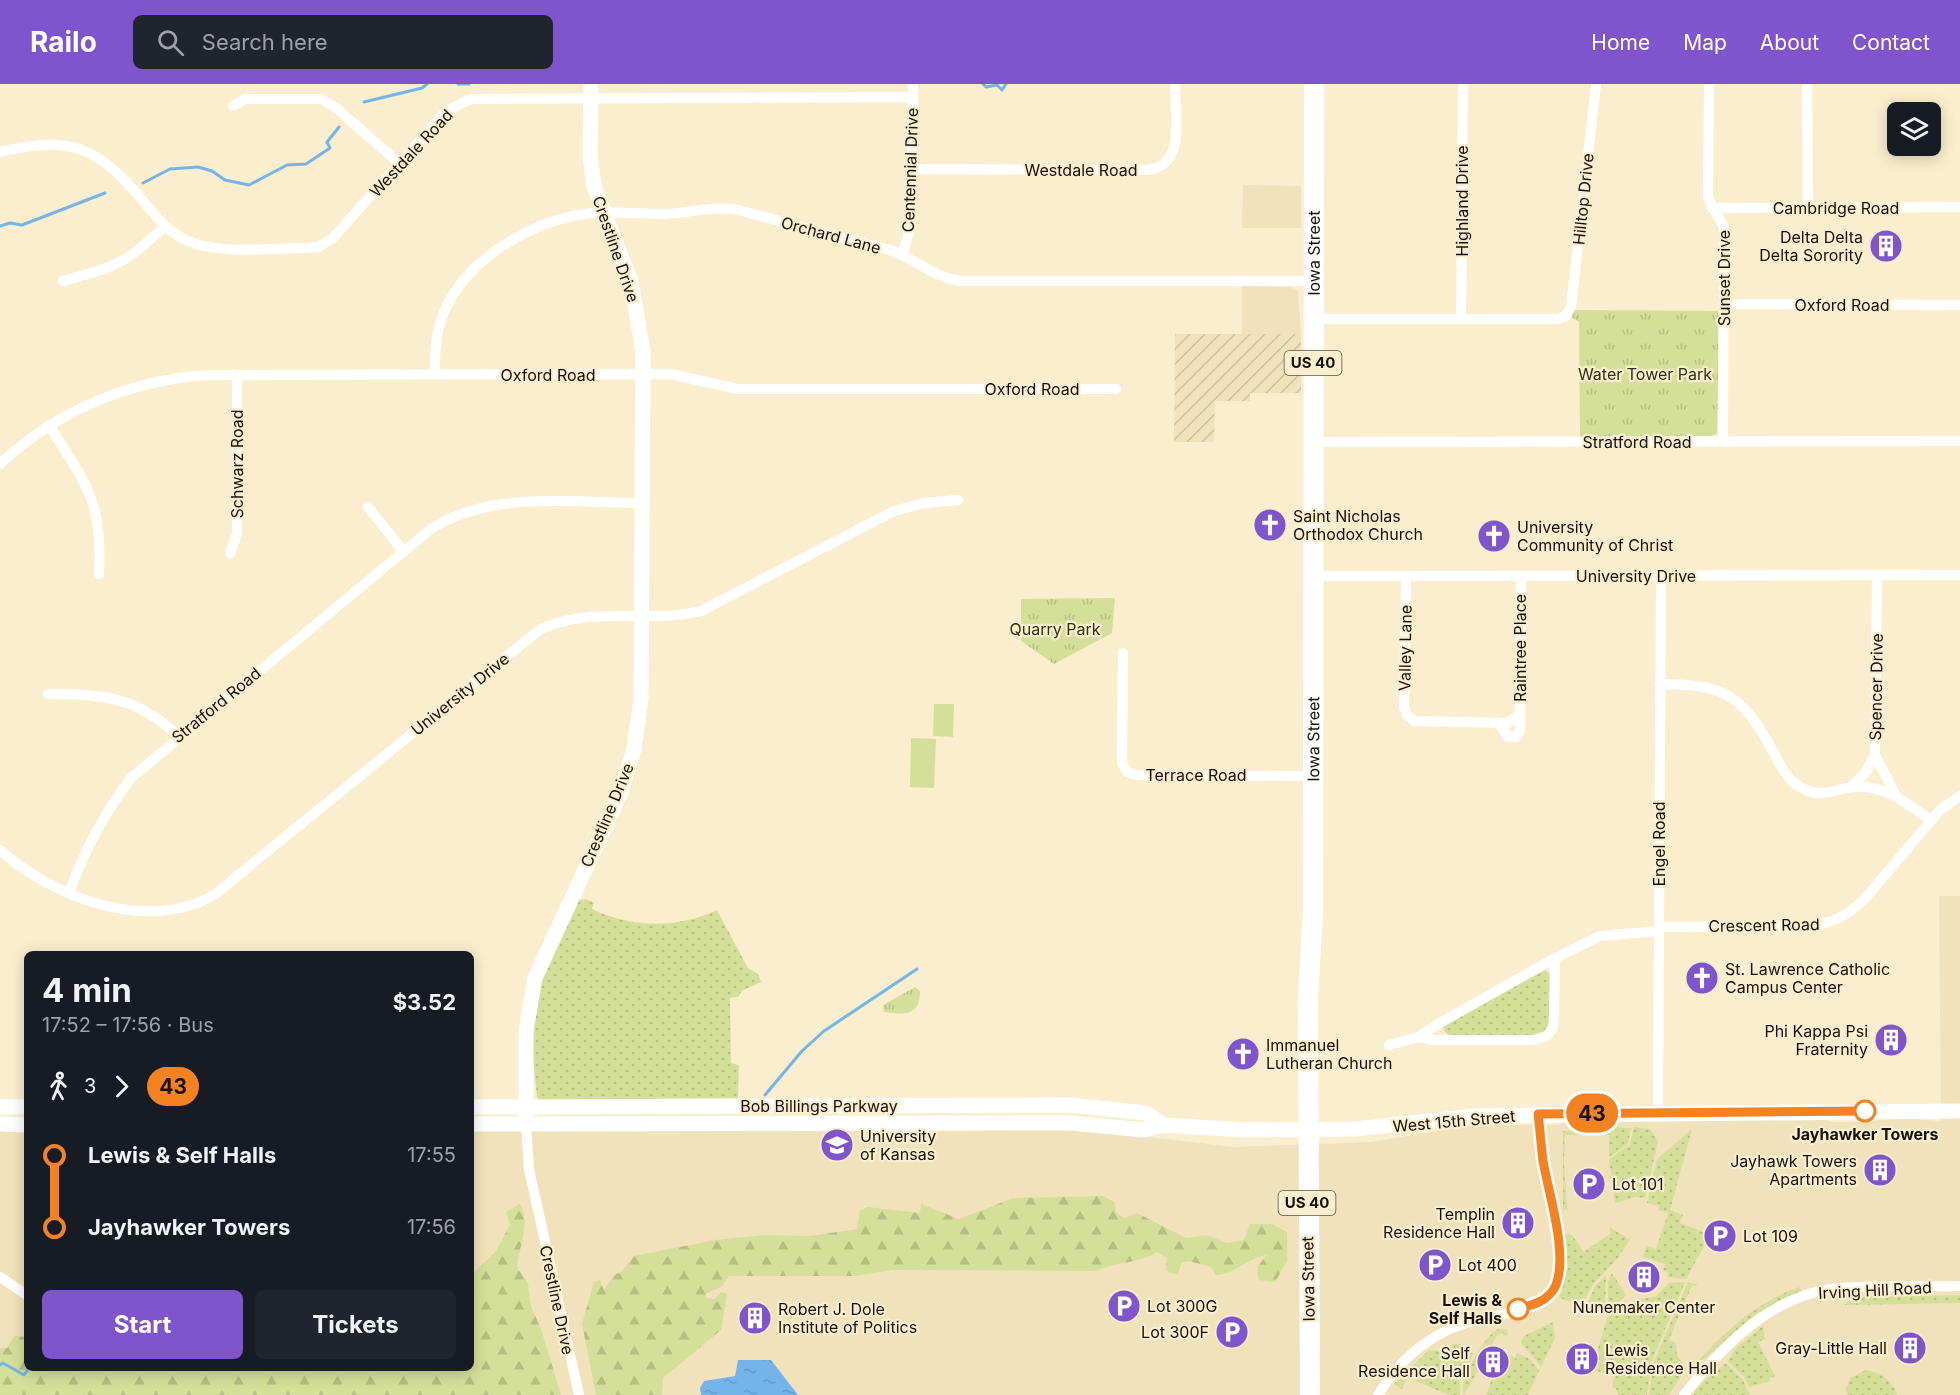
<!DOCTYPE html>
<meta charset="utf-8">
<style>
body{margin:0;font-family:Inter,sans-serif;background:#20242c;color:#f1f3f6;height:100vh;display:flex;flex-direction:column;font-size:22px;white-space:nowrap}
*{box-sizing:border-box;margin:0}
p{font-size:20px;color:#9ea1a6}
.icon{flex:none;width:33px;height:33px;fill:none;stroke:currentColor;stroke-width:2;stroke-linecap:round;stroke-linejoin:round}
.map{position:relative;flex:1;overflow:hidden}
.sheet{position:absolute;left:24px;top:867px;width:450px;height:420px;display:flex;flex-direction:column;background:#171b24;border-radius:9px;box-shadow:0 3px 15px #0003}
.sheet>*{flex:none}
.badge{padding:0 12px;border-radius:20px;font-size:21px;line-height:39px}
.controls{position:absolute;left:1887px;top:18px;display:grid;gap:12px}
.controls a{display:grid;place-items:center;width:54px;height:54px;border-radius:9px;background:#171b24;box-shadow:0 3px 15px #0003;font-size:30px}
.map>.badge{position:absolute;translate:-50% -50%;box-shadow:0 0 0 3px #fff}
.legs{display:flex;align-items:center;gap:9px;height:66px;padding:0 18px;font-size:20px}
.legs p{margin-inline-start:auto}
.headline{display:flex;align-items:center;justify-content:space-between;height:102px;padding:0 18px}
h1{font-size:33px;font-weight:700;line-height:45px}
.cta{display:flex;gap:12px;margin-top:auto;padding:12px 18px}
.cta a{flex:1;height:69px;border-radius:9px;background:#8054cd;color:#fff;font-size:24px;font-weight:700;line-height:69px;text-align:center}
.cta a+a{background:#20242c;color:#f1f3f6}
ul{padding:0 18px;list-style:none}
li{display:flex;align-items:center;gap:21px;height:72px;font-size:22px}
li i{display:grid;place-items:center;width:9px;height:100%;margin:0 8px;background:currentColor}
li i::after{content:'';width:15px;height:15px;margin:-8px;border:4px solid;border-radius:50%;background:#171b24}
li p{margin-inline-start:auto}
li:first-child i{background:linear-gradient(#0000 50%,currentColor 0)}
li:last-child i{background:linear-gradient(currentColor 50%,#0000 0)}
header{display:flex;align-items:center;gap:36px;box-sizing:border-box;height:84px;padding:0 30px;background:#8054cd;color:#fff}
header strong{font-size:28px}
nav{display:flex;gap:33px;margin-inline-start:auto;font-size:21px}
.search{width:420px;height:54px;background:#20242c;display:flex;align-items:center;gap:15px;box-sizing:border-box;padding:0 21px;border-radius:9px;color:#9ea1a6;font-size:22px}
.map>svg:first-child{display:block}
.built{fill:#f1e2bb}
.industrial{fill:url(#industrial-furrows)}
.grass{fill:url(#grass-dots)}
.forest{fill:url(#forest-firs)}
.park{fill:url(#park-tufts)}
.pitch{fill:#d4e099}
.water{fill:url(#water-ripples)}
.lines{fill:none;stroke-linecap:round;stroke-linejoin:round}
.stream{stroke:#73b5ea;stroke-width:3}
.street{stroke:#fff;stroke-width:10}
.secondary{stroke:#fff;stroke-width:15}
.highway{stroke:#fff;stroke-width:20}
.line-1-casing{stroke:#fff;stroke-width:14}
.line-1{stroke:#f58220;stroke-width:9}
.stop-1-dot{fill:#fff;stroke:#f58220;stroke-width:3}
.labels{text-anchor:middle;stroke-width:4.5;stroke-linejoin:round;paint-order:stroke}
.shield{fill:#faeece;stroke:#5a5343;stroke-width:1.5}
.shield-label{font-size:15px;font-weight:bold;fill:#161107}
.street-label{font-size:16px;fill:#161107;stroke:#faeece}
.poi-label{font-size:16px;fill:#161107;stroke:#faeece;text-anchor:start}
.park-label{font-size:16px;fill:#2d3210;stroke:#faeece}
.stop-label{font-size:16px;font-weight:bold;fill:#161107;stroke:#faeece}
</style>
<header>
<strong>Railo</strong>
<div class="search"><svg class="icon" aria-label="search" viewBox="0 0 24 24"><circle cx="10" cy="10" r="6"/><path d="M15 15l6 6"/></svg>Search here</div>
<nav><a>Home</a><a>Map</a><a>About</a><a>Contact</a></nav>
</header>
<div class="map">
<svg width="1960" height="1311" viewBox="0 0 1960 1311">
<defs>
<pattern id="industrial-furrows" width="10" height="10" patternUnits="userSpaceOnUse" patternTransform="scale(1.5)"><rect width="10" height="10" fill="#f1e2bb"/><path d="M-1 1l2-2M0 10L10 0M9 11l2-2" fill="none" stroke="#cec19f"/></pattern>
<pattern id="grass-dots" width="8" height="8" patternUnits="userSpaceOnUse" patternTransform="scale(1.5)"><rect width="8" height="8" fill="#d4e099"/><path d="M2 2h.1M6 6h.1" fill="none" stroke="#b5bf82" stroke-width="1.8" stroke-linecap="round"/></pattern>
<pattern id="forest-firs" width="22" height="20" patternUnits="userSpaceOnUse" patternTransform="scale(1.5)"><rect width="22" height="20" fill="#d4e099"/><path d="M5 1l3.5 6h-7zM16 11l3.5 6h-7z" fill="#b5bf82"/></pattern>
<pattern id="park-tufts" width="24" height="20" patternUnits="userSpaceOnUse" patternTransform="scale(1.5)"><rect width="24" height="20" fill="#d4e099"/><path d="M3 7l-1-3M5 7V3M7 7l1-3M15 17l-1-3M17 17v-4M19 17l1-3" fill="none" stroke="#b5bf82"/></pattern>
<pattern id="water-ripples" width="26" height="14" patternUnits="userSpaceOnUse" patternTransform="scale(1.5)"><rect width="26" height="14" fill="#73b5ea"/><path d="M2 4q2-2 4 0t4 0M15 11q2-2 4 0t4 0" fill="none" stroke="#639bc7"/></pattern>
</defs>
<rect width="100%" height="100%" fill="#faeece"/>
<!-- built -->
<path class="built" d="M1243,101L1301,102V144H1242Z
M1242,202L1290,203L1298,206L1301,250H1242Z
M1939,812H1960V1311H0V1046H27V1284H471V1046H1091L1233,1063L1370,1058L1468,1042L1558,1041L1564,1038L1820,1034L1832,1038H1869L1889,1033L1941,1037Z"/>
<!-- industrial -->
<path class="industrial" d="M1175,250H1301V309H1250V317H1215L1214,358H1174Z"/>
<!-- grass -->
<path class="grass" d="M586,815L594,819L592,825C633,844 676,845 717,826L748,884L758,890L761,898L742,907L738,913L730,914L731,979L739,981L738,1014L540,1016L537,1013L531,953L539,900L578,816Z
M1545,886L1550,890L1551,935L1546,947L1538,951L1450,952L1445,948L1443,942Z
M1575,1041L1631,1044L1628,1060L1609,1073V1051H1565L1564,1077L1567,1125L1563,1127V1047H1569Z
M1634,1043L1650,1045L1658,1057L1645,1114L1636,1113L1615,1119L1609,1075L1630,1061Z
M1692,1045L1670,1126L1683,1131L1680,1139L1704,1148L1707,1141L1714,1144L1686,1195L1667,1193L1668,1188L1663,1186L1665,1180L1643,1173L1647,1162L1656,1165L1668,1129L1658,1126L1659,1122L1647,1119L1657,1075Z
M1609,1143L1629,1155L1632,1153L1617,1175L1594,1199L1585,1215L1573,1218L1559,1214L1568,1183L1565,1150L1572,1151L1584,1168L1611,1149Z
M1612,1189L1626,1211L1608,1229V1198Z
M1606,1192L1605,1228L1604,1230L1586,1222L1596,1201Z
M1685,1198L1652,1276L1647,1311H1618L1616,1304H1612L1614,1293L1592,1285L1607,1234L1625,1216L1628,1229L1632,1231L1639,1215L1655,1213L1669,1199Z
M1688,1198L1699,1201L1692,1202L1685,1217L1692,1221L1689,1226L1682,1224L1669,1256L1676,1259L1677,1271L1686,1284L1669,1311H1649L1653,1280Z
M1800,1203L1801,1207L1756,1230L1704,1275L1698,1277C1725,1247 1759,1216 1800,1203Z
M1960,1211V1219L1845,1221L1851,1213Z
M1553,1238L1555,1254L1541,1283L1521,1259L1524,1252Z
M1763,1242L1765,1255L1758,1258L1775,1292L1769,1294L1771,1297L1749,1303L1744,1293L1728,1277L1736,1264Z
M1498,1245L1508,1246L1507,1252L1501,1249L1497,1252L1464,1311C1456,1299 1486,1250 1498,1245Z
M1456,1259L1469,1265L1473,1270L1460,1297V1311H1448L1408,1293L1402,1305L1394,1300L1429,1266L1440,1267Z
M1517,1269L1530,1275L1539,1287L1528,1311H1486L1492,1295L1494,1297L1510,1271L1514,1273V1277Z
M1726,1279L1743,1296L1750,1311H1692L1704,1297Z
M1866,1286C1881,1288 1892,1296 1897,1311H1847L1846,1304L1850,1294Z"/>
<!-- forest -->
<path class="forest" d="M1103,1112L1114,1118L1116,1128L1124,1134L1137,1129L1186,1154L1206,1151L1227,1159L1244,1156L1250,1140H1272L1287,1148V1177L1275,1198L1259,1196L1257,1183L1267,1171C1248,1173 1235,1191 1216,1191L1211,1183L1189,1177L1182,1179L1177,1190L1169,1189L1166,1185L1167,1174L1157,1168C1139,1180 1116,1177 1097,1187L892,1186L855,1192H729L722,1202L706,1210V1214L715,1215L721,1208L727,1210L721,1246L663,1294L662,1311H596L582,1240L594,1198L600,1196L604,1206L614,1191L621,1188L634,1172L715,1156L764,1151L810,1152L857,1145L860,1126L868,1123L920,1129L921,1120L959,1135L1013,1114Z
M520,1120C531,1140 519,1161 517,1183L528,1199L530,1220L541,1245L561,1311H0V1264H7L14,1252L27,1253V1284H471V1191L496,1167L510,1141L506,1128Z"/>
<!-- park -->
<path class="park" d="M1574,226L1719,227L1717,349L1711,352L1580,353L1579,238L1571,233Z
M1115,514L1112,549L1054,580L1021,557V515Z
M915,903L920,907C920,932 905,931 884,928L883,921Z"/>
<!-- pitch -->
<path class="pitch" d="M934,620H954L953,653L933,652Z
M911,654L936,655L934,704L910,703Z"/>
<!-- water -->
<path class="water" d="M738,1276H771L798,1311H701L700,1304L704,1297L735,1292Z"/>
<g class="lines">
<!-- stream -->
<path class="stream" d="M458,0H469
M983,0L986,3L997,1L1002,6L1006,0
M364,18L422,4L427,0
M143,99L170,85L198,83L212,87L225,96L249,101L287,81L306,80L330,64L327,58L339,43
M0,142L10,139L22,141L105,109
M765,1011L802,967L824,947L917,885
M0,1281L3,1279L24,1291L29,1284"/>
<!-- street -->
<path class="street" d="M1709,0L1708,114L1724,143L1723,357
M1807,0L1808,124
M233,22L245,15H321L335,23L400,80
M0,68C71,51 97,62 144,118C157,134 169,149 188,157C220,171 272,164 307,164L318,163L333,154L445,28L470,15L913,13
M912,85L1147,86C1187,82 1175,30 1175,0
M1712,124L1960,123
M902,171L909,149L911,123L913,0
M63,197C114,183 126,180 165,142
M1724,220L1960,221
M1313,235H1557L1566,232L1571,223L1596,0
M1461,235L1463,0
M435,290C435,272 435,254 441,236C462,176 531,136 592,129C616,127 641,130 665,130C689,129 710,122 734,125L890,166C915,175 933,193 960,197H1313
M49,341C86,400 103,417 99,490
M1313,358L1960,357
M0,380C57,326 131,296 208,291L671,290L737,305H1116
M368,423L403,467
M230,469L237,450V290
M1877,491L1875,671L1895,710
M1313,492L1960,491
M1406,492L1404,623L1407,631L1414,637L1508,639L1520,630L1521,492
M1123,569L1122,679L1127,688L1136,691L1314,692
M1660,600C1728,600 1744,613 1775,671C1782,685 1789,698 1804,705C1822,714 1835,705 1853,703C1884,700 1907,719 1930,736
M48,610C102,610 138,613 178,652
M1498,638L1508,653H1516L1520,646V630
M1851,703L1866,688L1875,671
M0,766C54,814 146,849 214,811L539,546C590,521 647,540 701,527L894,427L924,419L958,416
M69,809C85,765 104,729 132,693L432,444C495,406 573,419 644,419
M1659,843L1812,842C1833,839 1847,831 1863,817L1940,726L1960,712
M1555,874L1600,852L1659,847
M1389,961L1419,953L1431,944L1555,874L1554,934L1553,943L1547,952L1533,956H1432L1419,953
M1658,1029L1661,492
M526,1041L529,1085L579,1311
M0,1193L27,1211
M1378,1311C1395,1283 1418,1260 1448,1246C1493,1224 1559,1238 1560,1174L1538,1030
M1684,1311C1721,1264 1768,1214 1831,1205C1873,1200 1917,1203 1960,1202"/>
<!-- secondary -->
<path class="secondary" d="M0,1023H27
M471,1023L1070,1021L1146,1029L1163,1041
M0,1040L27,1041
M471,1040L1070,1039L1144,1046L1163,1041L1246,1046L1355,1045L1475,1032L1960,1027
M526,1041V947L535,894L621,708L634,665L641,615L643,267L631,198L594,102L590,72L591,0"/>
<!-- highway -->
<path class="highway" id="s1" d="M1310,1311L1308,917L1313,827L1314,0"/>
</g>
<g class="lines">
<defs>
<path id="line-1" d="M1518,1225C1533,1221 1549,1217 1556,1201C1568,1169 1549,1111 1543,1077C1541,1061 1540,1045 1538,1030L1865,1027"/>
</defs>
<!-- line-1 casing -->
<use href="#line-1" class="line-1-casing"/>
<!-- line-1 -->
<use href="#line-1" class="line-1"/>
</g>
<!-- icons -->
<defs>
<symbol id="building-disc" viewBox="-11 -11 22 22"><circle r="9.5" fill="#8054cd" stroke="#faeece"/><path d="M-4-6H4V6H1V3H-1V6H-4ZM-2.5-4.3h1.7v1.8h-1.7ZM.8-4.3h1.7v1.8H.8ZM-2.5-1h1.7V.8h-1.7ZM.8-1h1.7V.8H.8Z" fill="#fff"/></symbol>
<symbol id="church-disc" viewBox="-11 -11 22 22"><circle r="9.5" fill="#8054cd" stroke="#faeece"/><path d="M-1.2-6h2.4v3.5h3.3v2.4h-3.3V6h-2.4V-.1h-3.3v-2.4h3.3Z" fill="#fff"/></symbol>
<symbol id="university-disc" viewBox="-11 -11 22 22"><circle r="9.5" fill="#8054cd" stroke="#faeece"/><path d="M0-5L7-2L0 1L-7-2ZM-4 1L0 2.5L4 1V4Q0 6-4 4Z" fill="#fff"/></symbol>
<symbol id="parking-disc" viewBox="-11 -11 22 22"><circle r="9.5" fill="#8054cd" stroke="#faeece"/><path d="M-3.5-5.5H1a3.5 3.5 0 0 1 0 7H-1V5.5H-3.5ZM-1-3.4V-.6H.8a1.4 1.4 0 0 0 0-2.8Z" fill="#fff"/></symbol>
</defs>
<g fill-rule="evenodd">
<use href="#building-disc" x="1867" y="143" width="38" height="38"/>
<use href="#church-disc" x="1251" y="422" width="38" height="38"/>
<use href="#church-disc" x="1475" y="433" width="38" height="38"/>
<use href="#church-disc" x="1683" y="875" width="38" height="38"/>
<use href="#building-disc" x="1872" y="937" width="38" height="38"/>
<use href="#church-disc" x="1224" y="951" width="38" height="38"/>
<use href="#university-disc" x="818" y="1042" width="38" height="38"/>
<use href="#building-disc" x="1861" y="1067" width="38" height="38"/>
<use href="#parking-disc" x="1570" y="1081" width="38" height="38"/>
<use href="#building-disc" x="1499" y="1120" width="38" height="38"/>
<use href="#parking-disc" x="1701" y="1133" width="38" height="38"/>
<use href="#parking-disc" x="1416" y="1162" width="38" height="38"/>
<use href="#building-disc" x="1625" y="1174" width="38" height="38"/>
<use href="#parking-disc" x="1105" y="1203" width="38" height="38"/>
<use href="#building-disc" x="736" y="1215" width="38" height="38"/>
<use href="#parking-disc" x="1213" y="1229" width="38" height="38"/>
<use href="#building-disc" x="1891" y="1245" width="38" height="38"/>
<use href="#building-disc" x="1563" y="1256" width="38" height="38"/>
<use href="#building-disc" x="1474" y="1259" width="38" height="38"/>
</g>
<!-- markers -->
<g class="stop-1-dot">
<circle cx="1865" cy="1027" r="10"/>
<circle cx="1518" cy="1225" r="10"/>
</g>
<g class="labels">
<!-- shield labels -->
<g class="shield">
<rect x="1284.5" y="267" width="57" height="24" rx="4.5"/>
<rect x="1278.5" y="1107" width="57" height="24" rx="4.5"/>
</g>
<g class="shield-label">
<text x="1313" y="284">US 40</text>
<text x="1307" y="1124">US 40</text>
</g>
<!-- street labels -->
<g class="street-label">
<text transform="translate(411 69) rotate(-47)" y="6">Westdale Road</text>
<text transform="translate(910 86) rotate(-88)" y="6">Centennial Drive</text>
<text x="1081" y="92">Westdale Road</text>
<text transform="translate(1583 115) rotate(-84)" y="6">Hilltop Drive</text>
<text transform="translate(1462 117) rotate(-90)" y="6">Highland Drive</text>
<text x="1836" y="130">Cambridge Road</text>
<text transform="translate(831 151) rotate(15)" y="6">Orchard Lane</text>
<text transform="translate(616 165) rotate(71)" y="6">Crestline Drive</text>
<text dy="6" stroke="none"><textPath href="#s1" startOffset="1142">Iowa Street</textPath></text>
<text transform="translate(1724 194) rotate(-90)" y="6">Sunset Drive</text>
<text x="1842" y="227">Oxford Road</text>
<text x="548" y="297">Oxford Road</text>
<text x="1032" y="311">Oxford Road</text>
<text x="1637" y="364">Stratford Road</text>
<text transform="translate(237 380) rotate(-90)" y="6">Schwarz Road</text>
<text x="1636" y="498">University Drive</text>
<text transform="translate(1405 564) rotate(-89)" y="6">Valley Lane</text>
<text transform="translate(1520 564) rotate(-90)" y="6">Raintree Place</text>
<text transform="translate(1876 603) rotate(-89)" y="6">Spencer Drive</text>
<text transform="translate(460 610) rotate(-39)" y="6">University Drive</text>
<text transform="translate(216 621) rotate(-39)" y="6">Stratford Road</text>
<text dy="6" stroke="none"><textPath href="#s1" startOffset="656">Iowa Street</textPath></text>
<text x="1196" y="697">Terrace Road</text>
<text transform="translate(607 731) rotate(-67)" y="6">Crestline Drive</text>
<text transform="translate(1659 760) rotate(-90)" y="6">Engel Road</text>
<text transform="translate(1764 841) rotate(-1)" y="6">Crescent Road</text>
<text x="819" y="1028">Bob Billings Parkway</text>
<text transform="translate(1454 1037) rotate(-5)" y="6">West 15th Street</text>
<text transform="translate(1308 1195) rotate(-91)" y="6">Iowa Street</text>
<text transform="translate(1875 1206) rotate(-3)" y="6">Irving Hill Road</text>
<text transform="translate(557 1216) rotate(78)" y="6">Crestline Drive</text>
</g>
<!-- poi labels -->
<g class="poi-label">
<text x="1863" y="159" text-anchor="end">Delta Delta<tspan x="1863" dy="18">Delta Sorority</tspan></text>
<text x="1293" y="438">Saint Nicholas<tspan x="1293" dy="18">Orthodox Church</tspan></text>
<text x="1517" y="449">University<tspan x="1517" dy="18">Community of Christ</tspan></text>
<text x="1725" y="891">St. Lawrence Catholic<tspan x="1725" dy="18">Campus Center</tspan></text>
<text x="1868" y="953" text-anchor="end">Phi Kappa Psi<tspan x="1868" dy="18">Fraternity</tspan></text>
<text x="1266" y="967">Immanuel<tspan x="1266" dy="18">Lutheran Church</tspan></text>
<text x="860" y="1058">University<tspan x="860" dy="18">of Kansas</tspan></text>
<text x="1857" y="1083" text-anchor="end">Jayhawk Towers<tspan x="1857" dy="18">Apartments</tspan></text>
<text x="1612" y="1106">Lot 101</text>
<text x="1495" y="1136" text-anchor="end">Templin<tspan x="1495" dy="18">Residence Hall</tspan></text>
<text x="1743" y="1158">Lot 109</text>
<text x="1458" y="1187">Lot 400</text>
<text x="1147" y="1228">Lot 300G</text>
<text x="1644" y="1229" text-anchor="middle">Nunemaker Center</text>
<text x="778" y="1231">Robert J. Dole<tspan x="778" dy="18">Institute of Politics</tspan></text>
<text x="1209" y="1254" text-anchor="end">Lot 300F</text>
<text x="1887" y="1270" text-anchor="end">Gray-Little Hall</text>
<text x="1605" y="1272">Lewis<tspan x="1605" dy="18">Residence Hall</tspan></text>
<text x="1470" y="1275" text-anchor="end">Self<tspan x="1470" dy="18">Residence Hall</tspan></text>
</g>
<!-- park labels -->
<g class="park-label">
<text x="1645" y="296">Water Tower Park</text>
<text x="1055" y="551">Quarry Park</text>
</g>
<!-- stop labels -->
<g class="stop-label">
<text x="1865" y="1056">Jayhawker Towers</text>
<text x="1502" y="1222" text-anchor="end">Lewis &amp;<tspan x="1502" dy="18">Self Halls</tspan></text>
</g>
</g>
</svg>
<div class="controls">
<a><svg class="icon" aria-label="layers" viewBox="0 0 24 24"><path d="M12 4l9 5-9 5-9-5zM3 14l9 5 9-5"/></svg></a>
</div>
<b class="badge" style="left:1592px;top:1029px;background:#f58220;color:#111">43</b>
<section class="sheet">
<div class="headline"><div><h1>4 min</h1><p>17:52 – 17:56 · Bus</p></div><b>$3.52</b></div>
<div class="legs"><svg class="icon" aria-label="walk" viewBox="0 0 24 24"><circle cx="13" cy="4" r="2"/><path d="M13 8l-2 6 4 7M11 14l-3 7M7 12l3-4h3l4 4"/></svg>3<svg class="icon" aria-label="forward" viewBox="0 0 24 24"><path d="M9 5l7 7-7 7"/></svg><b class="badge" style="background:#f58220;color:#111">43</b></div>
<ul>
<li><i style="color:#f58220"></i><b>Lewis &amp; Self Halls</b><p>17:55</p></li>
<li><i style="color:#f58220"></i><b>Jayhawker Towers</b><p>17:56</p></li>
</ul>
<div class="cta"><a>Start</a><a>Tickets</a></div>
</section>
</div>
